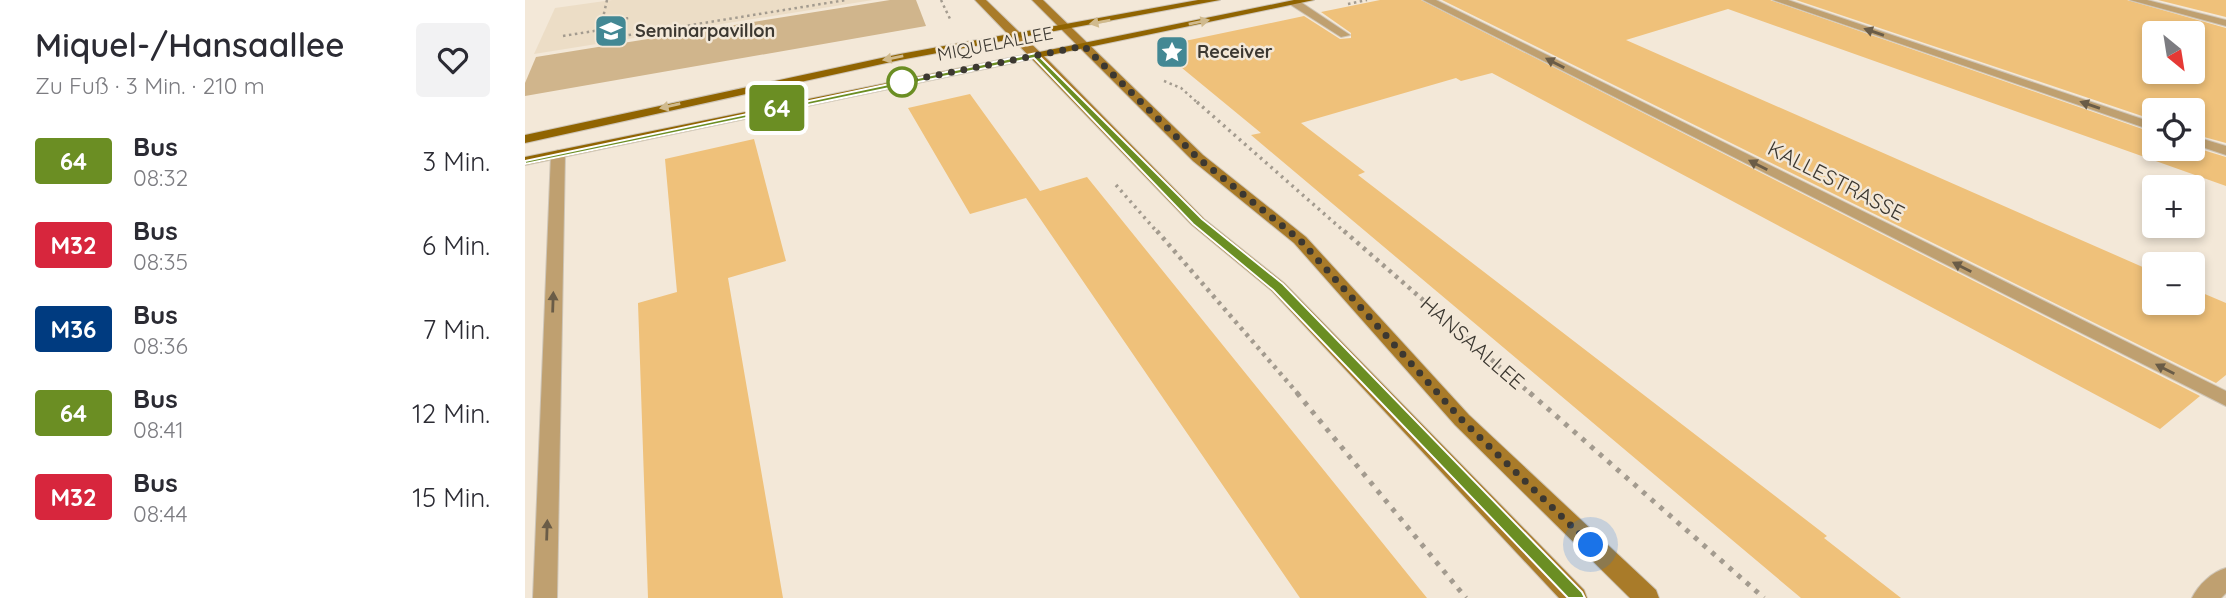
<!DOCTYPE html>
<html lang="de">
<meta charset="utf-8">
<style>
body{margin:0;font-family:Quicksand,sans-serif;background:#f2f2f3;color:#2b2b33;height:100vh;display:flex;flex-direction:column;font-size:26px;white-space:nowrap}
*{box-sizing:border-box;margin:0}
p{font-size:23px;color:#7c7c81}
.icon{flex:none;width:38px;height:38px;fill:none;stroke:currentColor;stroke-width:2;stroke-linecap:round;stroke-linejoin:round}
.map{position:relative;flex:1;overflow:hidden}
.panel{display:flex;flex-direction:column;background:#fff;width:525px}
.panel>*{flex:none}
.badge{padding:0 14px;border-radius:5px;font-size:24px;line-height:46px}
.needle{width:46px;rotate:150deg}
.controls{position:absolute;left:1617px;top:21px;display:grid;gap:14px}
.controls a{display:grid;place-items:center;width:63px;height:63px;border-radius:7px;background:#fff;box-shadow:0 4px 10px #0003;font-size:35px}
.you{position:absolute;width:35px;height:35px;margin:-18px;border:5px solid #fff;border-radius:50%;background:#1a73e8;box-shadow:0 0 0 10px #1a73e833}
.map>.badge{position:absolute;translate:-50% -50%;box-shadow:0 0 0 4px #fff}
.round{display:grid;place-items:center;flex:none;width:74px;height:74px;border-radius:7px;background:#f2f2f3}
.head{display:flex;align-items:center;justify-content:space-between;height:119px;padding:0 35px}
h1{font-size:33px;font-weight:600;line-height:52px}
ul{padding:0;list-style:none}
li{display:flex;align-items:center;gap:21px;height:84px;padding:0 35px}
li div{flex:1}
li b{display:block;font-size:26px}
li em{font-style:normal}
li .badge{min-width:77px;font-weight:700;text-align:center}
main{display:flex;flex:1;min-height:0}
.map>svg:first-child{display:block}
.built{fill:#ecddc6}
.green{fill:#d0b58c}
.building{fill:#efc17a;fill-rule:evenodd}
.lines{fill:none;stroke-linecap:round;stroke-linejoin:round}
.lane-casing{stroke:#cec5b7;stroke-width:2}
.street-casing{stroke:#cec5b7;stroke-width:2}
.secondary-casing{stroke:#cec5b7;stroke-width:2}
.primary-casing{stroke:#cec5b7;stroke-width:2}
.path-far3{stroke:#a39b8f;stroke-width:2.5;stroke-dasharray:2.5 3.5;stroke-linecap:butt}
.path-far2{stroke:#a39b8f;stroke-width:3.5;stroke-dasharray:2.5 4.5;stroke-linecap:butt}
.path-far1{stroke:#a39b8f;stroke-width:4.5;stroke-dasharray:3.5 5;stroke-linecap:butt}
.path{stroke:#a39b8f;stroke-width:5;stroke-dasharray:4.5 7;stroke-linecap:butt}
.lane{fill:#bfa070;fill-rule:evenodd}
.street{fill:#bfa070;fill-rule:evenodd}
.secondary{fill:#a97b29;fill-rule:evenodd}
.primary{fill:#906401;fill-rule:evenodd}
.oneway{fill:#d0ba8d}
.oneway2{fill:#6a5c47}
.line{fill:#6b8e23;stroke:#fff;stroke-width:2}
.walk{stroke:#3c3831;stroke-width:7;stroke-dasharray:0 12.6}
.stop-dot{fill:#fff;stroke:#6b8e23;stroke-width:3.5}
.labels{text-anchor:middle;stroke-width:5;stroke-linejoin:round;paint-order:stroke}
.far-poi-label{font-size:18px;font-weight:bold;fill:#3c3831;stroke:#f3e8d8;text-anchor:start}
.far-street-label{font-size:18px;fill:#3c3831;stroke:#f3e8d8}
.street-label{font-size:21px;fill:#3c3831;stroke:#f3e8d8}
</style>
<main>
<section class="panel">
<div class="head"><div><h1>Miquel-/Hansaallee</h1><p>Zu Fuß · 3 Min. · 210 m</p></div><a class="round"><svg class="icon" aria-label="heart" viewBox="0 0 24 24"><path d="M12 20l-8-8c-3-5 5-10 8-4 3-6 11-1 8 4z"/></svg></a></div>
<ul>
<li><span class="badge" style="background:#6b8e23;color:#fff">64</span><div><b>Bus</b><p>08:32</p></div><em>3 Min.</em></li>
<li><span class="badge" style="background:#d7263d;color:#fff">M32</span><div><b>Bus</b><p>08:35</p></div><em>6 Min.</em></li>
<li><span class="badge" style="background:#003b80;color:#fff">M36</span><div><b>Bus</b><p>08:36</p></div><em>7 Min.</em></li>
<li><span class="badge" style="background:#6b8e23;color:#fff">64</span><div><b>Bus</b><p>08:41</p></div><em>12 Min.</em></li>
<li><span class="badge" style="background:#d7263d;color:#fff">M32</span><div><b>Bus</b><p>08:44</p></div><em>15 Min.</em></li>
</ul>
</section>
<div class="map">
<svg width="1701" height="598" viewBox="0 0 1701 598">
<rect width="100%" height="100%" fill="#f3e8d8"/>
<!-- built -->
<path class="built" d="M87,0H348L9,54L30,8Z"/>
<!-- green -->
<path class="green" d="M365,0H391L401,26L0,96V83L11,57Z"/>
<!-- building -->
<path class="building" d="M855,0H896L1675,396L1635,429L967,73L936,81L931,78L776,123L840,172L833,175L1302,536L1299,538L1376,598H1276L726,135L736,133L640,54L663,49L655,42L779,16L815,39L826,38V33L796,12Z
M917,0H1245L1629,133V149L1668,147L1701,157V186L1203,9L1101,40L1629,272V303H1668V289L1701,303V375L1691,383Z
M1271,0H1602L1701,28V143L1668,134V110H1629V120ZM1629,33H1668V72H1629Z
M1633,0H1701V17Z
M445,94L515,191L562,177L902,598H775L501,198L445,214L383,108Z
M229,139L261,261L203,278L258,598H123L113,303L152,292L140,159Z"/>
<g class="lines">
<defs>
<path id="lane" d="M766,1H774L825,35L816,37L766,5Z"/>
<path id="street" d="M898,0H911L1701,391V406Z
M1248,0H1263L1629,123V131Z
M1605,0H1622L1701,20V26Z
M1668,136L1701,146V155L1668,144Z
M33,150L40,154L32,598H8L26,154Z
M1701,568V593L1696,598H1667C1673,585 1687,572 1701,568Z"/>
<path id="secondary" d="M450,0H461L526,63L679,219L759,283L1059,590L1062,598H1034L747,291L667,225Z
M507,0H518L678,155L781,237L944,415L1131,590L1134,598H1105L930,425L769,243L668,161Z"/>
<path id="primary" d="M673,0H695L375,60L0,143V135L375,54Z
M769,0H789L0,165V157Z"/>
</defs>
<!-- lane casing -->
<use href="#lane" class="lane-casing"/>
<!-- street casing -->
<use href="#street" class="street-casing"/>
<!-- secondary casing -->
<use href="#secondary" class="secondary-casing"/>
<!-- primary casing -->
<use href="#primary" class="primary-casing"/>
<!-- path-far3 -->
<path class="path-far3" d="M82,0L73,40L321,0
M416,0L426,21
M823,4L842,0
M77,22L104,18
M38,36L75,30
M639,81L656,88L674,104"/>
<!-- path-far2 -->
<path class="path-far2" d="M672,102L821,233
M591,185L633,233"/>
<!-- path-far1 -->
<path class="path-far1" d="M632,231L774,395
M819,231L1007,395"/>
<!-- path -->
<path class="path" d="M772,393L941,598
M1005,393L1239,598"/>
<!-- lane -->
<use href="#lane" class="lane"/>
<!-- street -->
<use href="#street" class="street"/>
<!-- secondary -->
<use href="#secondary" class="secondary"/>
<!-- primary -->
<use href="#primary" class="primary"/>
</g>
<!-- one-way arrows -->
<defs><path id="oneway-solid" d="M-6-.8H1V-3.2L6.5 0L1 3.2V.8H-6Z" transform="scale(1.75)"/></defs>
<g class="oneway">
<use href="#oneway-solid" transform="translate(575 22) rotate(170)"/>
<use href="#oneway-solid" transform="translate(674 22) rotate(-11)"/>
<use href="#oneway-solid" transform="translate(368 58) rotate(169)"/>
<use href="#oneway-solid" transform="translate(145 106) rotate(167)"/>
</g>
<g class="oneway2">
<use href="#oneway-solid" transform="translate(1349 32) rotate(-161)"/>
<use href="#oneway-solid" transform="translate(1030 63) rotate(-153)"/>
<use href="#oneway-solid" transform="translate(1565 105) rotate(-161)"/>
<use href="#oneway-solid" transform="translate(1233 165) rotate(-153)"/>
<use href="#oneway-solid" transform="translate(1437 267) rotate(-153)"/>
<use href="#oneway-solid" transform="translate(28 302) rotate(-88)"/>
<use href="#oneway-solid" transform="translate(1640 369) rotate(-153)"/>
<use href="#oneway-solid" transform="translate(22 530) rotate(-88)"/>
</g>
<!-- line -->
<path class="line" d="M511,53L677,219L758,284L1057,592L1060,598H1043L748,290L668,224L509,58L0,164V161Z"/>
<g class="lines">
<!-- walk -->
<path class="walk" d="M377,82L559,46L673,158L775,240L937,420L1066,545"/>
</g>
<!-- icons -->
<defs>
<symbol id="university-square" viewBox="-11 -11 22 22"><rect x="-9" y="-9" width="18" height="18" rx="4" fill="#438894" stroke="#f3e8d8"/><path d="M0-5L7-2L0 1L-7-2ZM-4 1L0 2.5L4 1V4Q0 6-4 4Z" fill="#fff"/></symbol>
<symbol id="sight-square" viewBox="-11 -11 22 22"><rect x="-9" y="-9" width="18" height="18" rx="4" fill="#438894" stroke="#f3e8d8"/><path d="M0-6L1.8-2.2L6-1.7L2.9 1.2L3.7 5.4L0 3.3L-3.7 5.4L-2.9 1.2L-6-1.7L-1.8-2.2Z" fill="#fff"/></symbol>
</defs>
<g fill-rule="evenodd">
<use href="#university-square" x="67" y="12" width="38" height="38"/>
<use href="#sight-square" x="628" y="33" width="38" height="38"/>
</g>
<!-- markers -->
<circle class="stop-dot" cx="377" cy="82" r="14"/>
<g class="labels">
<!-- far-poi labels -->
<g class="far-poi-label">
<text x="110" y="37">Seminarpavillon</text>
<text x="672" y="58">Receiver</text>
</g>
<!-- far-street labels -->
<g class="far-street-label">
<text transform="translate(470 44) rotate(-11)" y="6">MIQUELALLEE</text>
</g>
<!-- street labels -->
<g class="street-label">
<text transform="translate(1311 181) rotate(27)" y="7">KALLESTRASSE</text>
<text transform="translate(947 343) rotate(41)" y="7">HANSAALLEE</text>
</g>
</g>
</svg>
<div class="controls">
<a><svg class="needle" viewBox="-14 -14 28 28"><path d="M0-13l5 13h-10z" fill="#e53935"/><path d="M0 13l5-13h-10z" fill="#7c7c81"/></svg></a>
<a><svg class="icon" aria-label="locate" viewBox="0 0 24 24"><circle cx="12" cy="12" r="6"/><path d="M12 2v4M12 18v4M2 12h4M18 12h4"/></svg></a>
<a>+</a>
<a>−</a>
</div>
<div class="you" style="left:1066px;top:545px"></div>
<b class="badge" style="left:252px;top:108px;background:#6b8e23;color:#fff">64</b>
</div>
</main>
